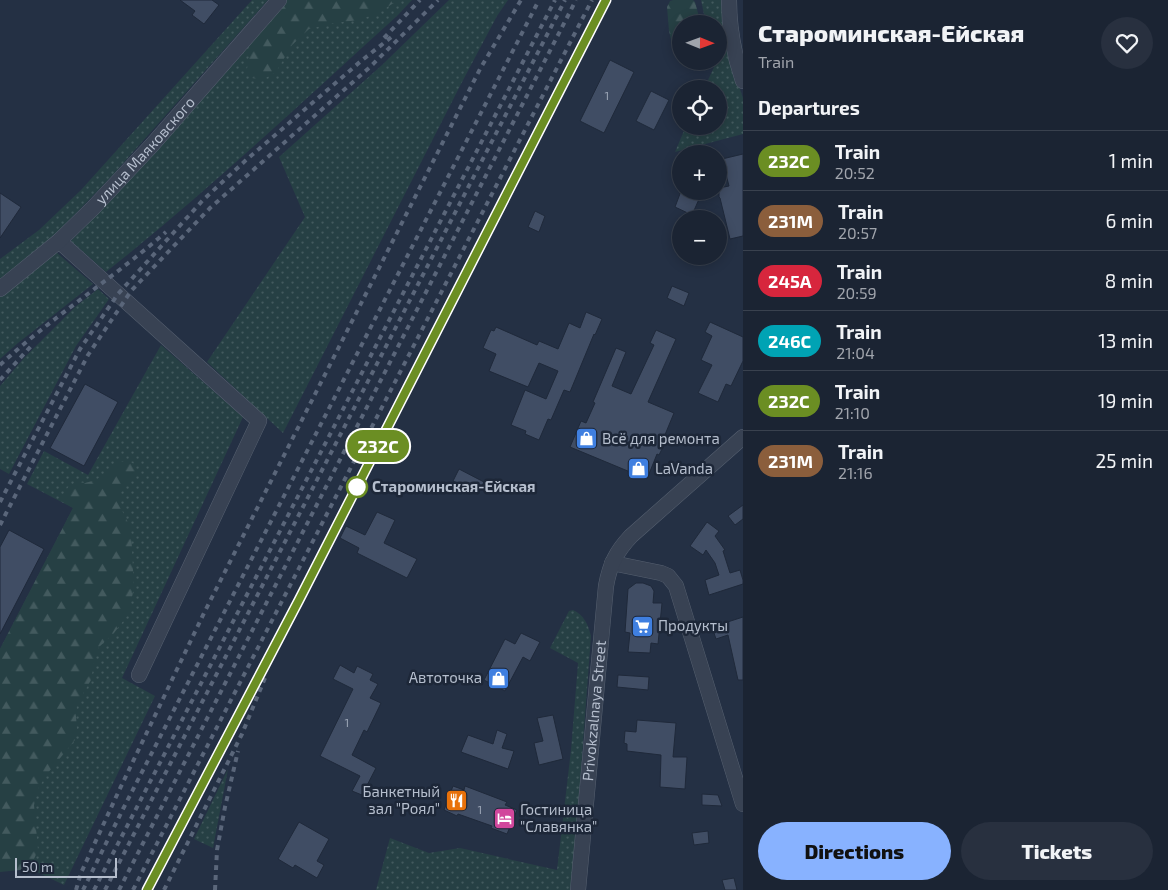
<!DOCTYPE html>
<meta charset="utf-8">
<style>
body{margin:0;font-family:"Exo 2",sans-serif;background:#28303f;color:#f1f3f6;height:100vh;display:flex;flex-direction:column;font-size:19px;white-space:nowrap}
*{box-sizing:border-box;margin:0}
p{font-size:16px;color:#a0a4ac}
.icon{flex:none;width:28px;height:28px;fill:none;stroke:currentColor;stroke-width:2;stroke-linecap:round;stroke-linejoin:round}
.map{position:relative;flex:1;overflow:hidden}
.drawer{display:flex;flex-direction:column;background:#1b2433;width:425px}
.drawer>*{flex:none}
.badge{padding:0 10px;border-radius:16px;font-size:18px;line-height:32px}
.needle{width:32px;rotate:91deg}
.controls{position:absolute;left:672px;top:15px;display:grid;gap:10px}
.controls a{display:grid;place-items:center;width:55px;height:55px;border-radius:50%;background:#1b2433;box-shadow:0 2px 12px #0003,0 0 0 1px #39414e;font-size:25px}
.scale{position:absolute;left:15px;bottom:12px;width:102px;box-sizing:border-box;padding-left:5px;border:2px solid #b5becd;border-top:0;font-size:14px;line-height:18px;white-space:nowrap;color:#b5becd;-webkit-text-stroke:4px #1d2738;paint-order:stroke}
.map>.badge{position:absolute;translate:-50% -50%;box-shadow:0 0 0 2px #fff}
h2{padding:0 15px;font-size:19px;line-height:45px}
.round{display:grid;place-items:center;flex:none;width:52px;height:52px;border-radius:26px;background:#28303f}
.summary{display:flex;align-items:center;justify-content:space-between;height:85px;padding:0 15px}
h1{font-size:24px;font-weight:800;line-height:38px}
.action{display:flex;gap:10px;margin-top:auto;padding:10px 15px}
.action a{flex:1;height:58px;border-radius:30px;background:#88b2ff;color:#111;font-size:20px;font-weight:800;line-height:58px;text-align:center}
.action a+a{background:#28303f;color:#f1f3f6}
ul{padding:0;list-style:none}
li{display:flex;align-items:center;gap:15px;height:60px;padding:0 15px;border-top:1px solid #39414e}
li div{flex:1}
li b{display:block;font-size:19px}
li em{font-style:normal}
li .badge{min-width:55px;font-weight:700;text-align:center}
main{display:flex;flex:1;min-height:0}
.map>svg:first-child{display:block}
.grass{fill:url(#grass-dots)}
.forest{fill:url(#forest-firs)}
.building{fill:#404d64;stroke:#1f293a}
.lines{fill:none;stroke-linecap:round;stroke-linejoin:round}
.minor-casing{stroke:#566070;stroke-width:16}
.minor{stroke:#384253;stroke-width:15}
.rail{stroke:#5a667a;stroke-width:4;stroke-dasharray:5 5;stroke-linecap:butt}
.line-casing{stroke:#fff;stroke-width:11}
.line{stroke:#6b8e23;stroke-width:8}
.stop-dot{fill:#fff;stroke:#6b8e23;stroke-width:2.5}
.labels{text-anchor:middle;stroke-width:5;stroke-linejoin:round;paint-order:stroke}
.number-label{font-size:12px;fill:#98a2b3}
.street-label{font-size:15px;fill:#b5becd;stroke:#1d2738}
.poi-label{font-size:15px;fill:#b5becd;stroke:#1d2738;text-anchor:start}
.stop-label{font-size:15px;font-weight:bold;fill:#b5becd;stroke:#1d2738;text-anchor:start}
</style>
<main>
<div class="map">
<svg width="743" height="890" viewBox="0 0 743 890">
<defs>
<pattern id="grass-dots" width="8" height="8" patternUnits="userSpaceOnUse" patternTransform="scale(1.25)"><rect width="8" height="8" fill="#264044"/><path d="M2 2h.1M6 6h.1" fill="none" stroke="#435a5e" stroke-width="1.8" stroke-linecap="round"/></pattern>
<pattern id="forest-firs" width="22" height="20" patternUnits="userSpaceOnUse" patternTransform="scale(1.25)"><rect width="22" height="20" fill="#264044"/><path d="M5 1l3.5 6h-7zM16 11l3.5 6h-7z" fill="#435a5e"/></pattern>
</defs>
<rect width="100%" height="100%" fill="#243044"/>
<!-- grass -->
<path class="grass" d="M252,0H268L110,178L55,235L0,279V259L39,230L81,190Z
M287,0H412L397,16C301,103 207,192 106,272L71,241L162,145L252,38Z
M449,0H508L497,16L461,84L283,433L207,362L305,217L279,157L382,65Z
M701,0H724L734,72L743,98V134L675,152L686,126H719V89H704L714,67L713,61H719V24H706Z
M56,252L93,284L18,343L0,359V296Z
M98,289L109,299L76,346L9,474L0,469V386L24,358L75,307Z
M161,345L243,417L122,678L155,696L64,885L4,856L0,649L73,508L27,484L44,451L88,475Z
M573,610C584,615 588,624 591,636L579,797L571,890H376L390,838L429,853L460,848L557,870L571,750L578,663L550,648L569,611Z
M228,769L213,848L194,839Z"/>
<!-- forest -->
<path class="forest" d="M287,0H398L380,12L359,20L334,23L309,29L292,45L276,72L262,80L252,78L247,69L252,38Z
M673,0H693L695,2L701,24H681V57L673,48L669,31L667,7L670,1Z
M129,461L135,465V473L125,486L119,496V505L126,518L131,530L134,589L127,616L114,633L99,647L95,657L91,680L77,704L76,717L77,729L75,740L47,774L39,787L34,805L38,850L34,859L27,867L20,870L0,872V649L73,508L61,501L64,493L69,486L77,482L85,483L96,480L120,462Z"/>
<!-- building -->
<path class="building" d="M180,0H212L219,5L204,24L192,15L195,11Z
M610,60L634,72L604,133L580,121Z
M651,91L669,100L654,130L636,121Z
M743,154V236L730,239L720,198L719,197V188L729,186L722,159Z
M681,191H686L700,197L692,215L675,207Z
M0,193L21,207L0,238Z
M535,211L545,216L539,232L528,227Z
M672,286L689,293L684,306L667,298Z
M586,312L602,319L595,335L594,334L570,392L564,390L551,420L548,419L539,440L525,434L526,431L511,425L525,390L546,399L558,371L539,363L528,387L489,371L496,354L483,348L491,330L494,331L496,327L537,345L539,341L558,349L569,323L580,328Z
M710,322L743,337V361L731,386L726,384L718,402L698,393L712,365L701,360L712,336L705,332Z
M656,330L676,339L648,402L674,413L662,442L665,443L659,455L657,454L647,479L570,447L581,421L586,423L595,403L593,402L616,348L626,352L612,386L631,394L654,345L650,343Z
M85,384L118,402L84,466L50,448Z
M459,469L484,482L478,494L453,481Z
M743,505V519L735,525L728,516Z
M377,512L395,520L384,543L417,559L407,578L357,553L359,548L340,538L346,526L365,535Z
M707,522L719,531L715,536L725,550L723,551L730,573L740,570L743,580V584L709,595L705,580L719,575L715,563L706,550L703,555L690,546Z
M9,530L44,549L0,634V547Z
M636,583H643L651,586L654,591L653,603H662L658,644L651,643L650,653L628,652L630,633L625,632L628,589Z
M743,617V680H738L728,635L716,639L712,627Z
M521,633L540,642L530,661L523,657L505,691L484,680L505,639L515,644Z
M340,665L354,673L357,666L373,674L370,680L378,684L370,698L381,703L367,732L364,730L352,755L376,768L362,795L352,791L360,776L320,756L353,689L333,679Z
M618,675L649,677L648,690L617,687Z
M553,715L563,759L539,765L534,743L543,741L537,718Z
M637,720L676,723L673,757H687L685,789L660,787L661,755L627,751V744L624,743L625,731L636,732Z
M497,730L507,734L502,748L514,751L508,769L461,752L468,735L493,744Z
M453,786L464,790L465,786L507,802L505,805L517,810L507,834L491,828L492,826L458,814L457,816L444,810Z
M702,794L718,795L722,806L702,805Z
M299,822L329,839L317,861L324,865L317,878L295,865L293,868L278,859Z
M708,831L709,843L694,845L692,833Z
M734,878L737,890H725L722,880Z"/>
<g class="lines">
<defs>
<g id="minor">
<path d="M729,0C729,28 734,55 743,81"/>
<path d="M59,241L259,421L139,675"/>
<path id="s1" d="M0,289L59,241L93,208L152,145L279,0"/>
<path d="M612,563L661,573L668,576L676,586L743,804"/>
<path id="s2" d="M578,890L606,586C610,564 616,552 631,536L743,437"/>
</g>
</defs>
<!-- minor casing -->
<use href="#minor" class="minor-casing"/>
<!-- minor -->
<use href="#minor" class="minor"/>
<!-- rail -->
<path class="rail" d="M384,38L420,0
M0,365C52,317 112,279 166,232
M0,380L33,344
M0,502L80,349L118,294L203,200L245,161L361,61L394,35
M0,525L88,355L131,291L210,208L370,67L438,0
M76,890L81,873L116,797L204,613L480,69L521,0
M83,890L123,809L539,0
M94,890L555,0
M105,890L565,0
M119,890L576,0
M133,890L592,0
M147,890L299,600L606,0
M164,890L242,734L265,678
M215,890L217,850L225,807L238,751"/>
</g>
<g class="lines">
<defs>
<path id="line" d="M147,890L299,600L606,0"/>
</defs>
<!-- line casing -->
<use href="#line" class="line-casing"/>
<!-- line -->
<use href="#line" class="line"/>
</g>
<!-- icons -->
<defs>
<symbol id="shop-square" viewBox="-11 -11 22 22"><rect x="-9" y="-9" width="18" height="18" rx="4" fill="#3f7fe0" stroke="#1d2738"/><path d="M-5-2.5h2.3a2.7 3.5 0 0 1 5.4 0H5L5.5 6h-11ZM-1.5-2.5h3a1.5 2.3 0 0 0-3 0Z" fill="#fff"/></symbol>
<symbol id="supermarket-square" viewBox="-11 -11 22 22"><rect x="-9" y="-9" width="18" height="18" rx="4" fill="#3f7fe0" stroke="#1d2738"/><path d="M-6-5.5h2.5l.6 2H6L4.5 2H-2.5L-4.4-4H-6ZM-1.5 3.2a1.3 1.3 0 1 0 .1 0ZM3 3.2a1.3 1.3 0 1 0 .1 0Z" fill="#fff"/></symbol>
<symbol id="restaurant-square" viewBox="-11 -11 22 22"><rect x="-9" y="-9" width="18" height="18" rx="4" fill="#e8710a" stroke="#1d2738"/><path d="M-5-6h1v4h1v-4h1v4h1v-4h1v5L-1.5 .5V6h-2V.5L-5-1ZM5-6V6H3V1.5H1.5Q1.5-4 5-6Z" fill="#fff"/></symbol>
<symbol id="hotel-square" viewBox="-11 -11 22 22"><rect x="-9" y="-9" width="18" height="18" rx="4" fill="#d1479c" stroke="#1d2738"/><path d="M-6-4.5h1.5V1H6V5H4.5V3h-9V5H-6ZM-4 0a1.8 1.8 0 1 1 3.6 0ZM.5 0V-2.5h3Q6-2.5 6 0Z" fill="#fff"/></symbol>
</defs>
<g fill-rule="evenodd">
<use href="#shop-square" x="574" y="426" width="25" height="25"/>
<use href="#shop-square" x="626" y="456" width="25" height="25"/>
<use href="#supermarket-square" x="630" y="614" width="25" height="25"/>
<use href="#shop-square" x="486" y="666" width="25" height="25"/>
<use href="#restaurant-square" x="444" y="788" width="25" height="25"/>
<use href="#hotel-square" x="492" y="806" width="25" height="25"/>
</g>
<!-- markers -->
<circle class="stop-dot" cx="357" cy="487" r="10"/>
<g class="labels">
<!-- number labels -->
<g class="number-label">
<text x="607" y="100">1</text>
<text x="347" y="727">1</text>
<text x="480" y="814">1</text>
</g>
<!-- street labels -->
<g class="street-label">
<text dy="5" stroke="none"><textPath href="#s1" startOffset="201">улица Маяковского</textPath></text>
<text dy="5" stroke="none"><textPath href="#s2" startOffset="180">Privokzalnaya Street</textPath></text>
</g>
<!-- poi labels -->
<g class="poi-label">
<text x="602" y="444">Всё для ремонта</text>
<text x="655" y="474">LaVanda</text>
<text x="658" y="631">Продукты</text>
<text x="482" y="683" text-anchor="end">Автоточка</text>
<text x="440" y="797" text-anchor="end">Банкетный<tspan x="440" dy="17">зал "Роял"</tspan></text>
<text x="520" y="815">Гостиница<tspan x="520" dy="17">"Славянка"</tspan></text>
</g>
<!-- stop labels -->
<g class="stop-label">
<text x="372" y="492">Староминская-Ейская</text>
</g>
</g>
</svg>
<div class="controls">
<a><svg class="needle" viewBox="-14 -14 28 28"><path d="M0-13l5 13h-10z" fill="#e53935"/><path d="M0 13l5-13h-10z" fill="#a0a4ac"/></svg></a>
<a><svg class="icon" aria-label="locate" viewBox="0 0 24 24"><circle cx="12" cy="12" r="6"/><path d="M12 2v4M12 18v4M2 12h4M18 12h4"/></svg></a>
<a>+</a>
<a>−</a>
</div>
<div class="scale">50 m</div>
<b class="badge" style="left:378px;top:446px;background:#6b8e23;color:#fff">232C</b>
</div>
<section class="drawer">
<div class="summary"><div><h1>Староминская-Ейская</h1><p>Train</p></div><a class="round"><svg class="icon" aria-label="heart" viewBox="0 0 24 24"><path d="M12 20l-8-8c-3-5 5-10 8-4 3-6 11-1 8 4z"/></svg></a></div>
<h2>Departures</h2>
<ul>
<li><span class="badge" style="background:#6b8e23;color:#fff">232C</span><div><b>Train</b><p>20:52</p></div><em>1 min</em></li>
<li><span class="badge" style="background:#8b5e3c;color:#fff">231М</span><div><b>Train</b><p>20:57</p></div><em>6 min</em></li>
<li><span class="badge" style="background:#d7263d;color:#fff">245А</span><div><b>Train</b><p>20:59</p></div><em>8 min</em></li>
<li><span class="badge" style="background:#00a3b4;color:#fff">246С</span><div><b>Train</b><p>21:04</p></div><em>13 min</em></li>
<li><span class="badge" style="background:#6b8e23;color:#fff">232C</span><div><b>Train</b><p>21:10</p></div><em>19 min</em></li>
<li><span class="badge" style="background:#8b5e3c;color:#fff">231М</span><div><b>Train</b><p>21:16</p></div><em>25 min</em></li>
</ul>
<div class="action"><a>Directions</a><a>Tickets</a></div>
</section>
</main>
